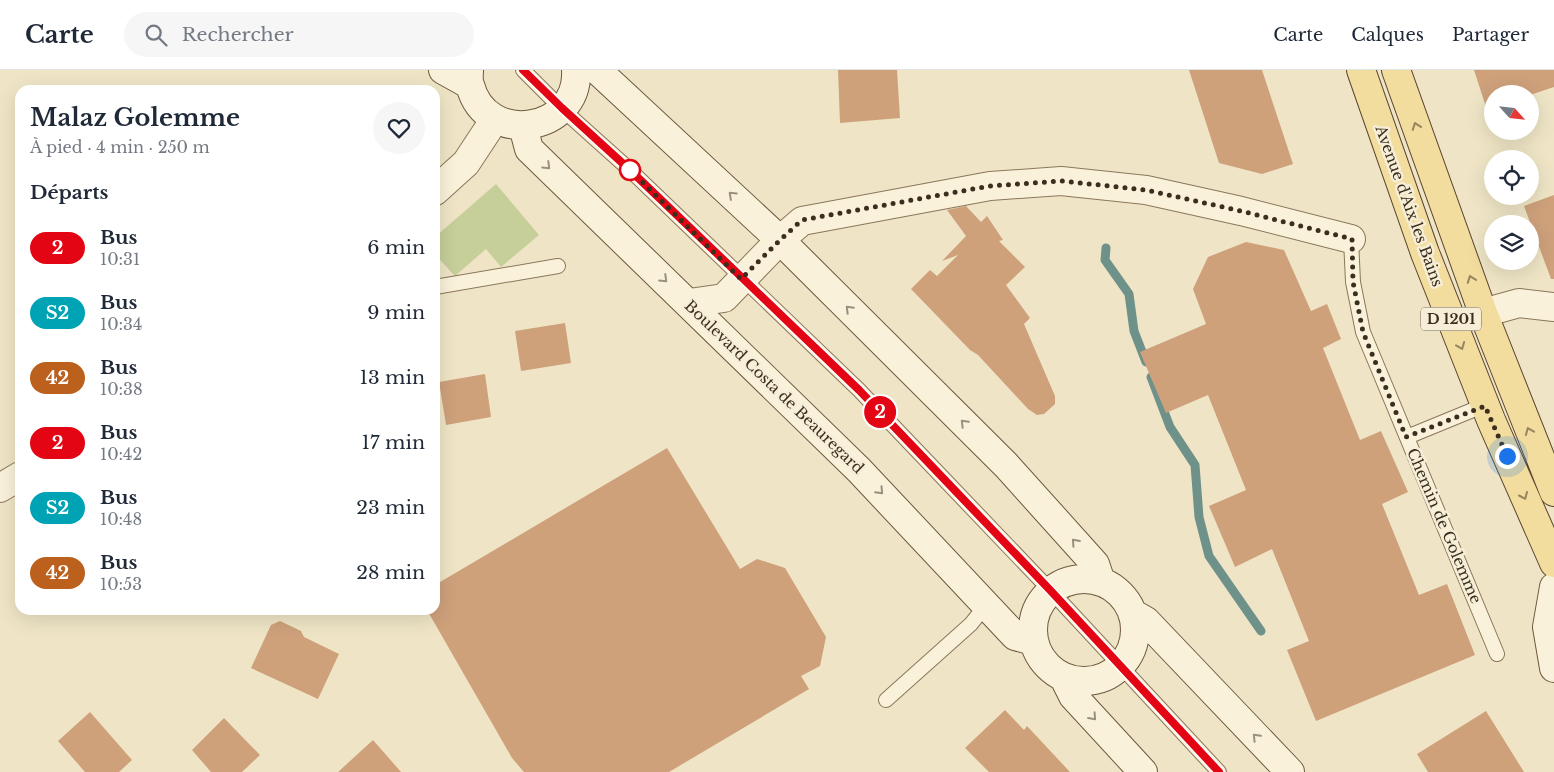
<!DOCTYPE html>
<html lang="fr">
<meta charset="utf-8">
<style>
body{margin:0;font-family:"Libre Baskerville",serif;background:#f6f6f7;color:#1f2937;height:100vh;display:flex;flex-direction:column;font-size:19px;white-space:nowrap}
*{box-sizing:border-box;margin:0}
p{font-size:16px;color:#747a83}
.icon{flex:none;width:28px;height:28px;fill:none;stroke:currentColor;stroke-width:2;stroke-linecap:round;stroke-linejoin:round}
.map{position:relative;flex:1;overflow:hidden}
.panel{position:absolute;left:15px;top:15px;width:425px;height:530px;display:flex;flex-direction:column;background:#fff;border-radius:15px;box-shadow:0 5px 20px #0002}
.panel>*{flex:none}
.badge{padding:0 10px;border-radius:16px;font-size:18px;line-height:32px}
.needle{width:32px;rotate:117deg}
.buttons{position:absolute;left:1484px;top:15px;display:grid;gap:10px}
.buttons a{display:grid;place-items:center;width:55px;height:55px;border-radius:50%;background:#fff;box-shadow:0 5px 20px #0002;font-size:25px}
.you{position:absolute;width:25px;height:25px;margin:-12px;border:4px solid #fff;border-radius:50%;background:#1a73e8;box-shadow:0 0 0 8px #1a73e833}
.map>.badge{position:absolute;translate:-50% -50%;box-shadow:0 0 0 2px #fff}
h2{padding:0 15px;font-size:19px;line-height:45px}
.round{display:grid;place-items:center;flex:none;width:52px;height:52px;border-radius:26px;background:#f6f6f7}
.head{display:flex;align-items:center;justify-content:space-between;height:85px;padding:0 15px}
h1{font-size:24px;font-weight:800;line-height:38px}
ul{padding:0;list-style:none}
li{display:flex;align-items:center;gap:15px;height:65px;padding:0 15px}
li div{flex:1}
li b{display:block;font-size:19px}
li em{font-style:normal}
li .badge{min-width:55px;font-weight:700;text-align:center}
header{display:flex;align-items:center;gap:30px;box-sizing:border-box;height:70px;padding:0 25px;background:#fff;border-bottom:1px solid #e0e1e3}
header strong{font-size:24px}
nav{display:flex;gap:28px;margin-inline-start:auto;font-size:18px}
.search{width:350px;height:45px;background:#f6f6f7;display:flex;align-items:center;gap:12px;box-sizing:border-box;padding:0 18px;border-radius:28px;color:#747a83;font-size:19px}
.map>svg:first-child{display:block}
.green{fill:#c6ce99}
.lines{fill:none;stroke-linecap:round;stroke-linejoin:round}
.stream{stroke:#6e928a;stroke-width:9}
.building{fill:#cea17b}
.lane-casing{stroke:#8b775b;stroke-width:16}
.street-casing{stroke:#8b775b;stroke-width:30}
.secondary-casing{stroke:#6d583e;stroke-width:30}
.primary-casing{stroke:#59452f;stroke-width:30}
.lane{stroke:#faf1da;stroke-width:14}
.street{stroke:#faf1da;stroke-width:28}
.secondary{stroke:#faf1da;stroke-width:28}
.primary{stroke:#f2dc9e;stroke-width:28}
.oneway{stroke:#96855e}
.oneway2{stroke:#9a907c}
.line-casing{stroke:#fff;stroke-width:11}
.line{stroke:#e30513;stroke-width:8}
.walk{stroke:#3b2e1f;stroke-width:5;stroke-dasharray:0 9}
.stop-dot{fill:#fff;stroke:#e30513;stroke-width:2.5}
.labels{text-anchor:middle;stroke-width:5;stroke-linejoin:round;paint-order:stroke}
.shield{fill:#f6eed6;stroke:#736856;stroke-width:1}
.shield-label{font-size:14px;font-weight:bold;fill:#3b2e1f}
.street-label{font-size:15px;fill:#3b2e1f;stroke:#f6eed6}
</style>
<header>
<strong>Carte</strong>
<div class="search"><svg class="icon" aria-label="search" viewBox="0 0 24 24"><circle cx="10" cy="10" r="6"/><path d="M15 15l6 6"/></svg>Rechercher</div>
<nav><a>Carte</a><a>Calques</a><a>Partager</a></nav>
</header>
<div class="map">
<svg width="1554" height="702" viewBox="0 0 1554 702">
<rect width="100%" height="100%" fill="#efe5c6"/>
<!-- green -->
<path class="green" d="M496,114L539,165L501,197L486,179L455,206L440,190L435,194V167Z"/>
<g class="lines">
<!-- stream -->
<path class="stream" d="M1106,178L1105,190L1129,224L1134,261L1146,292
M1151,307L1170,357L1195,395L1199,447L1209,486L1261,561"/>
</g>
<!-- building -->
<path class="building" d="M838,0H897L900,48L840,53Z
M1189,0H1262L1293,94L1262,104L1219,93Z
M1474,0H1554V17L1530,25V24H1492V38L1487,40Z
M1554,125V209H1551L1524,136Z
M966,136L981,152L987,146L1003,170L999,171L1025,197L1006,215L1030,248L1024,254L1055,326V334L1044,344L1037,345L1028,339L978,285L970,280L911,219L930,200L937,206L958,185L942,191L966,166L947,140Z
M1246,172L1284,180L1311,241L1327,234L1341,269L1323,278L1360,370L1381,361L1408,422L1382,434L1419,525L1447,514L1475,585L1316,651L1287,580L1309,571L1272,479L1235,497L1209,436L1246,420L1208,325L1166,343L1140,282L1206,254L1193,219L1208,187Z
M565,253L571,293L521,301L515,261Z
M485,304L491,347L446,355L439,312Z
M667,378L740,499L757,489L785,498L826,567L820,596L801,606L809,619L669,702H524L512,688L427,540H435V515Z
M280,551L301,561L304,567L339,584L318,629L251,598L271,555Z
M1005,640L1024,660L1027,656L1070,702H989L965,678Z
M1486,641L1524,702H1428L1417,684Z
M90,642L132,690L119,702H85L58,671Z
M224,648L260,685L242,702H211L192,680Z
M373,670L401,702H338Z"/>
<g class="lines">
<defs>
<path id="lane" d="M523,0L562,39L630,100L859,320L1050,520L1219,702
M1351,169L1353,212L1363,262L1497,584
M435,217L558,196
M1407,367L1485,335
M886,630L971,554L986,535"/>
<path id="street" d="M435,121L466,93L495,49
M689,233L724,228L780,170L802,151L990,116L1061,111L1146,120L1241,141L1351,169
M1483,243L1519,233L1554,237
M0,418L20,406"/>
<path id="secondary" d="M443,0L470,15
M469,0C469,5 468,11 470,15C486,78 580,62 576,0
M597,0L780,170L1006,395L1095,494L1101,512
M523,56L529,79L859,400L1015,566L1033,571
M1033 560a51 51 0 1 1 102 0a51 51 0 1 1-102 0Z
M1554,517L1547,557L1554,598
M1132,543L1146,551L1290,702
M1064,608L1073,626L1143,702"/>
<path id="primary" d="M1361,0L1425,183L1491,350L1554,493
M1396,0L1483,243L1554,422"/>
</defs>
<!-- lane casing -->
<use href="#lane" class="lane-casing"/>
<!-- street casing -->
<use href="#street" class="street-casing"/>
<!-- secondary casing -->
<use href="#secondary" class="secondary-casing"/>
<!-- primary casing -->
<use href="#primary" class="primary-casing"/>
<!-- lane -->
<use href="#lane" class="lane"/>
<!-- street -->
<use href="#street" class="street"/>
<!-- secondary -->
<use href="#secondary" class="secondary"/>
<!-- primary -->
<use href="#primary" class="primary"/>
</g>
<!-- one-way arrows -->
<defs><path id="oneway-chevron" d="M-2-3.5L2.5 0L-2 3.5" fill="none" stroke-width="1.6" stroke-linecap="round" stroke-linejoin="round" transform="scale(1.25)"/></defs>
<g class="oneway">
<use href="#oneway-chevron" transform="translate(1416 56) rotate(-110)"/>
<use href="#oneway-chevron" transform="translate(1471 209) rotate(-110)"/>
<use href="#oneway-chevron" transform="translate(1461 276) rotate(68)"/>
<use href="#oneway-chevron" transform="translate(1529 361) rotate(-112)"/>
<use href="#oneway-chevron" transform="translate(1524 426) rotate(66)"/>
</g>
<g class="oneway2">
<use href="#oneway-chevron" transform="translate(547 96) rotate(44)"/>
<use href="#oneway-chevron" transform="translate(732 125) rotate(-137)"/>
<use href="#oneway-chevron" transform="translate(664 209) rotate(44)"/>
<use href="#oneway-chevron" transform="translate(849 239) rotate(-135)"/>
<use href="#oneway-chevron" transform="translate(964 353) rotate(-135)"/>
<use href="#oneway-chevron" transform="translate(880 421) rotate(47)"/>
<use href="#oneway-chevron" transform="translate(1075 472) rotate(-132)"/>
<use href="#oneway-chevron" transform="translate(1093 647) rotate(48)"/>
<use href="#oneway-chevron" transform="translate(1256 667) rotate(-134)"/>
</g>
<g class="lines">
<defs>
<path id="line" d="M523,0L562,38L630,100L859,320L1050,520L1219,702"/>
</defs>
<!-- line casing -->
<use href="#line" class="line-casing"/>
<!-- line -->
<use href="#line" class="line"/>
<!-- walk -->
<path class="walk" d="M630,100L741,209L780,170L802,150L990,116L1062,111L1146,120L1241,141L1352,169L1353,212L1363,262L1406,367L1485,336L1507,386"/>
</g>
<!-- markers -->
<circle class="stop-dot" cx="630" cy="100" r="10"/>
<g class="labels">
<!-- shield labels -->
<rect class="shield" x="1421" y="237.5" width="60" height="23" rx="4"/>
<g class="shield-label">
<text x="1451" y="254">D 1201</text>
</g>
<!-- street labels -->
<g class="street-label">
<text transform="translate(1409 136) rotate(70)" y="5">Avenue d'Aix les Bains</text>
<text transform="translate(774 317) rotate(44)" y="5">Boulevard Costa de Beauregard</text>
<text transform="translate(1444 456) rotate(67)" y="5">Chemin de Golemme</text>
</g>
</g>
</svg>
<div class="buttons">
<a><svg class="needle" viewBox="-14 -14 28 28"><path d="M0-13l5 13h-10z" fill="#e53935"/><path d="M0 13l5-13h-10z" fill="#747a83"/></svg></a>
<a><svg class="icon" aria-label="locate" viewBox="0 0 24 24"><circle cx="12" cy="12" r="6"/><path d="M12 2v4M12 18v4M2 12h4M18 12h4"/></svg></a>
<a><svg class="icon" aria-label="layers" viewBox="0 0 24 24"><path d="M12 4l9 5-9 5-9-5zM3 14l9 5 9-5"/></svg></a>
</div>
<div class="you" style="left:1507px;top:386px"></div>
<b class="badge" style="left:880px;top:342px;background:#e30513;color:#fff">2</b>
<section class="panel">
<div class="head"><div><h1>Malaz Golemme</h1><p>À pied · 4 min · 250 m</p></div><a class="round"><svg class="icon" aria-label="heart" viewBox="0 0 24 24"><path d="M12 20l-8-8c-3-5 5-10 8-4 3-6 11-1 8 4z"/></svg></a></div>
<h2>Départs</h2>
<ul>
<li><span class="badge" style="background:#e30513;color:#fff">2</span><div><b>Bus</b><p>10:31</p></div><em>6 min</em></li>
<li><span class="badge" style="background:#00a3b4;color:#fff">S2</span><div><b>Bus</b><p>10:34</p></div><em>9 min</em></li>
<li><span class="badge" style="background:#bc601e;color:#fff">42</span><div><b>Bus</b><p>10:38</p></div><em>13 min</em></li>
<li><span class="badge" style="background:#e30513;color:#fff">2</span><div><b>Bus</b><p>10:42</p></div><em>17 min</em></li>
<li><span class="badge" style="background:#00a3b4;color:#fff">S2</span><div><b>Bus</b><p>10:48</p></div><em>23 min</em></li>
<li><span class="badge" style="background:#bc601e;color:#fff">42</span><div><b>Bus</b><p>10:53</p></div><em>28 min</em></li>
</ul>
</section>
</div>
